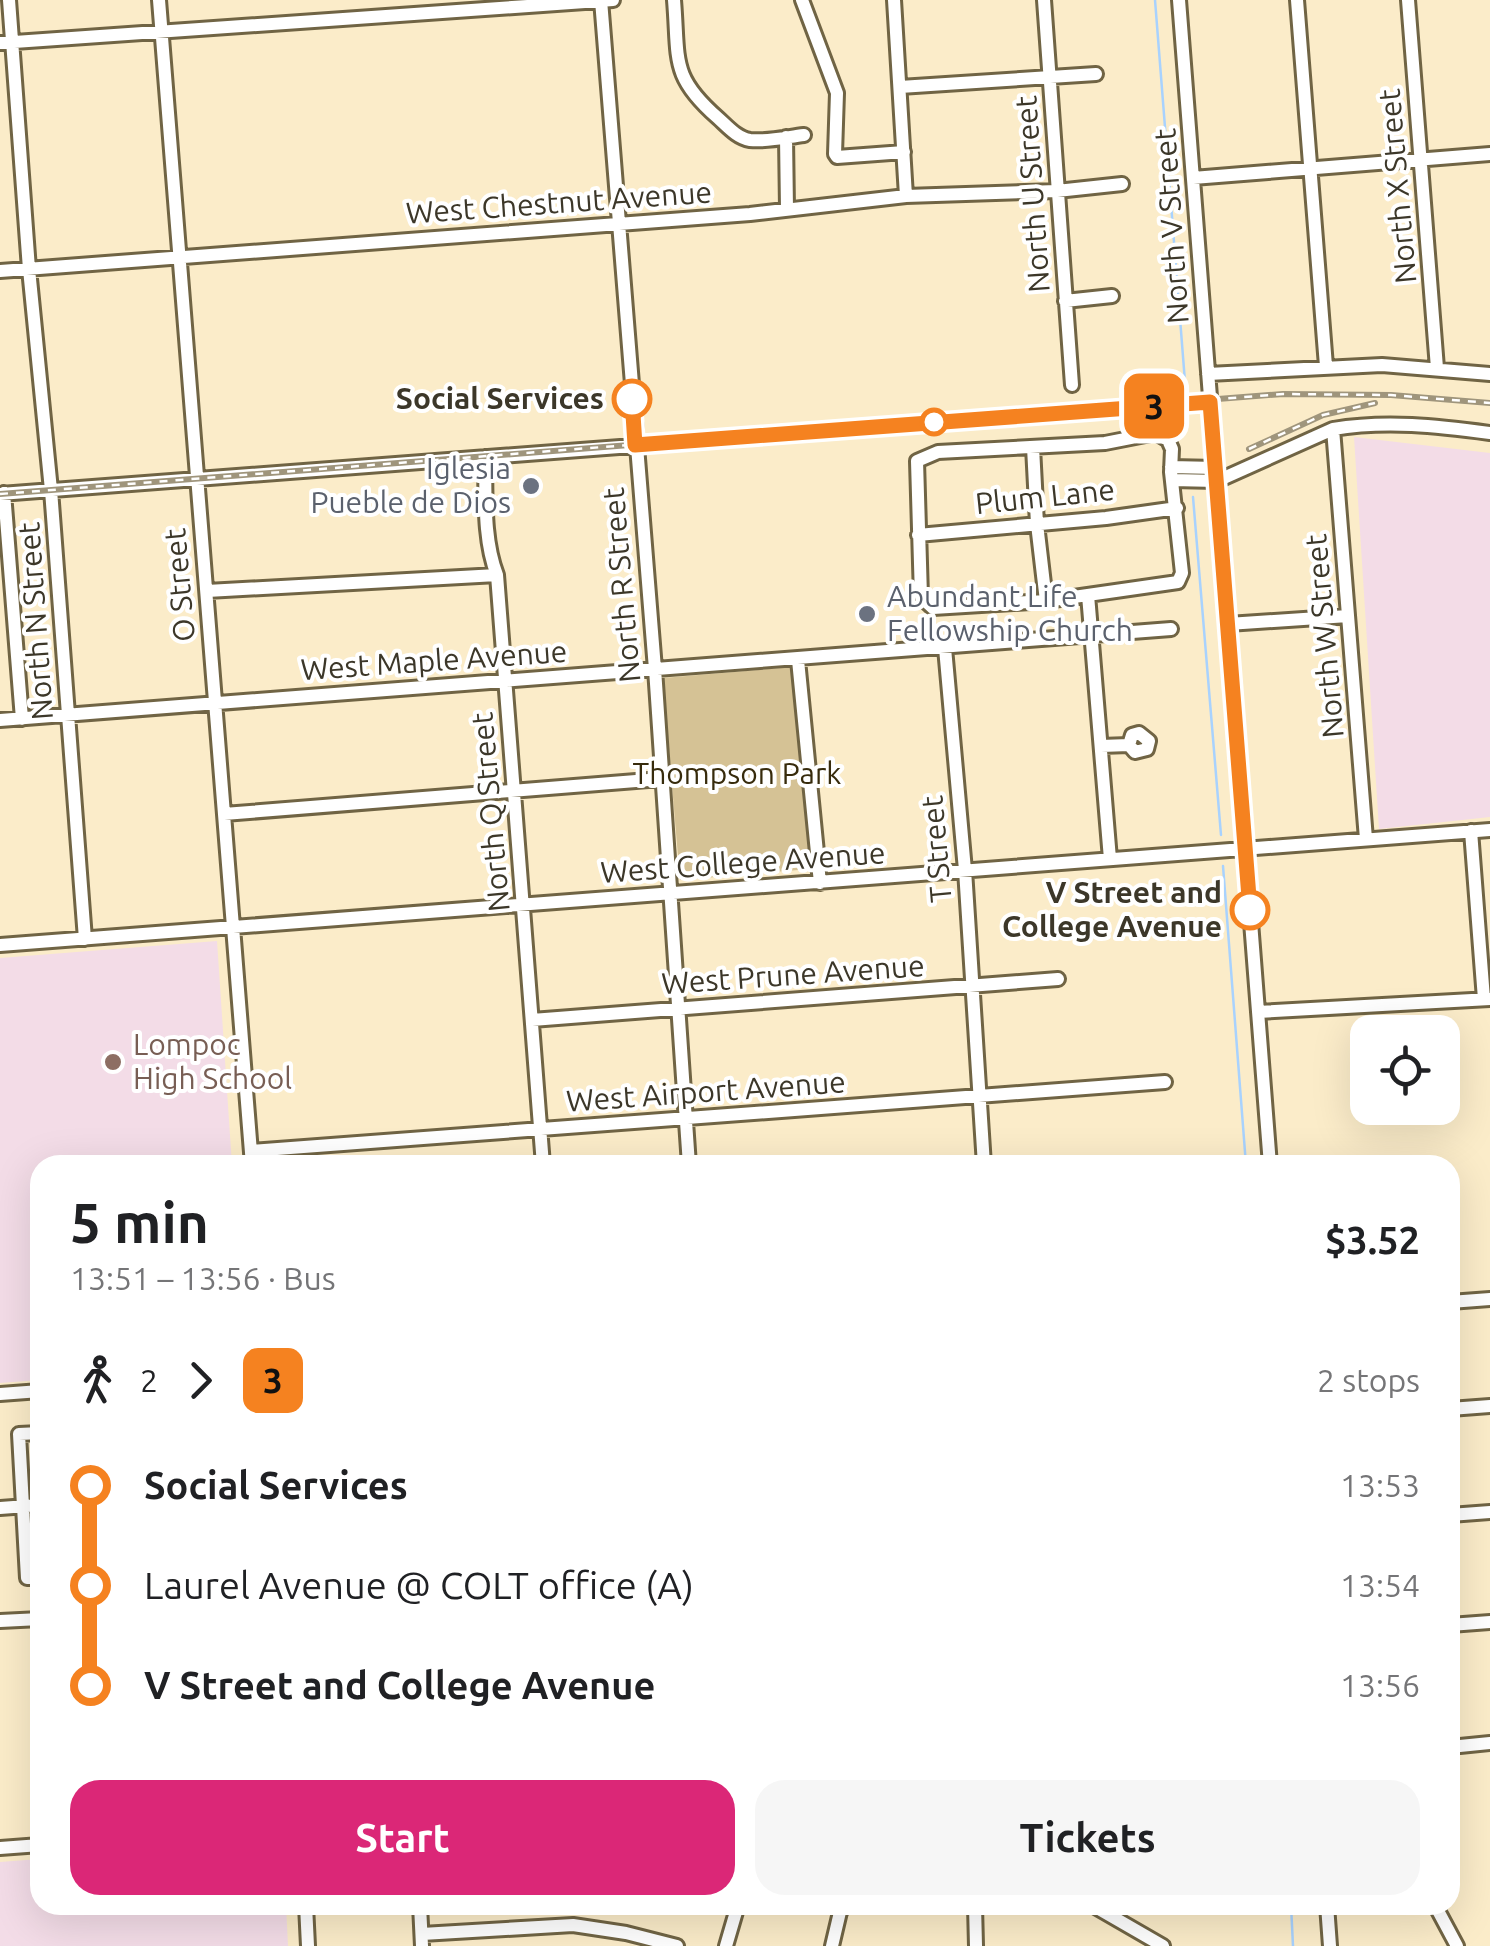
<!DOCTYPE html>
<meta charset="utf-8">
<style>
body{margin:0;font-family:Ubuntu,sans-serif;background:#f6f6f6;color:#202124;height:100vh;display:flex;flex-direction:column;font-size:38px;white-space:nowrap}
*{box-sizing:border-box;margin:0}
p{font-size:32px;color:#757577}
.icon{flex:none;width:55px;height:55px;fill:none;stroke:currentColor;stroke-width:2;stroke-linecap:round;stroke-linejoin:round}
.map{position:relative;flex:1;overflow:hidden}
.panel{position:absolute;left:30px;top:1155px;width:1430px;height:760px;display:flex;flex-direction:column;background:#fff;border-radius:30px;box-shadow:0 10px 40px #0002}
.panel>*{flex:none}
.badge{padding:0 20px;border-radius:15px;font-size:35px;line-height:65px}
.controls{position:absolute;left:1350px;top:1015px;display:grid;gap:20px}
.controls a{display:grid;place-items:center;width:110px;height:110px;border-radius:20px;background:#fff;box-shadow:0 10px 40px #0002;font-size:50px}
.map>.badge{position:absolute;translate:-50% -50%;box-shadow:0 0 0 5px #fff}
.legs{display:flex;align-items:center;gap:15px;height:110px;padding:0 40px;font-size:32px}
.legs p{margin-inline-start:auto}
.headline{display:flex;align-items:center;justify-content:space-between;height:170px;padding:0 40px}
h1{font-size:55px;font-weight:600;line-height:75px}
.action{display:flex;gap:20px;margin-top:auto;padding:20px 40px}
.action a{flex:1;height:115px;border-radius:30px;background:#db2777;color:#fff;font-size:40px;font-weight:600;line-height:115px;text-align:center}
.action a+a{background:#f6f6f6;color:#202124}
ul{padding:0 40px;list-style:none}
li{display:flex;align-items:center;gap:35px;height:100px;font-size:38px}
li i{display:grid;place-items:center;width:15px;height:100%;margin:0 12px;background:currentColor}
li i::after{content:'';width:25px;height:25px;margin:-12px;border:8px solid;border-radius:50%;background:#fff}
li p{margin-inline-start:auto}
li:first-child i{background:linear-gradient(#0000 50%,currentColor 0)}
li:last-child i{background:linear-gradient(currentColor 50%,#0000 0)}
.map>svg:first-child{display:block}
.education{fill:#f3dce7}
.green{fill:#d5c295}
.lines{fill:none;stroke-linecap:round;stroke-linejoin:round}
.stream{stroke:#a8d2fe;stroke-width:2.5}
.minor-casing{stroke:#706444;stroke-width:18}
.minor{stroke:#fff;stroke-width:12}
.rail-casing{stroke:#9f957c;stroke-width:6}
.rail{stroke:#fff;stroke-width:2.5;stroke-dasharray:8;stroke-linecap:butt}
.line-1-casing{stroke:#fff;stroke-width:22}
.line-1{stroke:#f58220;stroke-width:15}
.stop-1-dot{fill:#fff;stroke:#f58220;stroke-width:5}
.worship-dot{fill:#6b7280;stroke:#fff;stroke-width:4}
.education-dot{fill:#8d6e63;stroke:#fff;stroke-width:4}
.labels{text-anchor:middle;stroke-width:8;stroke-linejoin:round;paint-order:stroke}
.street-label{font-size:30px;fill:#3c3729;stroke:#fff}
.stop-label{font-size:30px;font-weight:bold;fill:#3c3729;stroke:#fff;text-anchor:end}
.worship-label{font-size:30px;fill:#5b616d;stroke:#fff;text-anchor:end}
.park-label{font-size:30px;fill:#372b0c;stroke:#fff}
.education-label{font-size:30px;fill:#785e54;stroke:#fff;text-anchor:start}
</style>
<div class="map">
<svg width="1490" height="1946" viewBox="0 0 1490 1946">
<rect width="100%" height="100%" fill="#fbecc9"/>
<!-- education -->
<path class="education" d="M1354,437L1490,453V817L1379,829Z
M217,941L232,1165H40V1380L0,1383V958Z
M40,1859V1905H286L288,1946H0V1862Z"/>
<!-- green -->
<path class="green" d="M793,667L810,869L680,880L663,678Z"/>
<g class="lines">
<!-- stream -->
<path class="stream" d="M1155,0L1185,382
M1193,497L1221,835
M1223,866L1246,1165
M1291,1905L1293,1946"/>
<defs>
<path id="minor" d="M9,0L29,269L51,490L85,939
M159,0L252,1165
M601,0L655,669L689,1165
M674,0C679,60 670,76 718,118C727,126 737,138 750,140C767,142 787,137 804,135
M802,0L837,93L835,154L837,157L904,152
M894,0L906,196
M1044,0L1072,385
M1179,0L1270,1165
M1297,0L1326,366
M1408,0L1437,368
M0,43L613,0
M900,87L1096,74
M786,137L787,209
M1193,178L1490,154
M0,271L750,214L906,196L1057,191L1122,184
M1065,301L1112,296
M1208,374L1382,365L1490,374
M1333,429L1366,839
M1156,433L1168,440L1172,449L1171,472L1182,573L1178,582L1046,601L933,608L921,597L917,461L938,452L1105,443Z
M1033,447L1037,524L1046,601
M485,457C486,495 483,539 497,575L543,1165
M1171,467L1216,468
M1172,480L1217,481L1333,429C1386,420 1438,426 1490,433
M4,493L22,719
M0,494L1211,402
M918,535L1106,518L1177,508
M207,591L497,575
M1088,595L1110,859
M1228,624L1348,616
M945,648L965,870L984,1165
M798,660L820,883
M0,720L1171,629
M1101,746L1129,745L1135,752L1147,749L1149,741L1139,733L1132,735L1129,745
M224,814L661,779
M1471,831L1484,999
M0,945L1490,830
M1258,1012L1490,999
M532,1020L1058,979
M251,1151L1165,1082
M1450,1302L1490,1299
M0,1394L40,1391
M1450,1409L1490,1406
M40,1433L19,1434L27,1578H40
M0,1508L40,1505
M1450,1515L1490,1512
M0,1621L40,1619
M1450,1625L1490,1622
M1450,1747L1490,1743
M0,1848L40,1845
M306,1905L308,1946
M420,1905L422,1946
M975,1905L976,1946
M1092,1905L1163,1946
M1327,1905L1330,1946
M1435,1905L1457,1946
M422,1934L573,1925L626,1933L677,1946
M726,1946L738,1905
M832,1946L840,1912L845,1905"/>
</defs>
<!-- minor casing -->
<use href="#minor" class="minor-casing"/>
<!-- minor -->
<use href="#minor" class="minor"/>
<defs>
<path id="rail" d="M1249,449L1323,415L1375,403
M0,494L1283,394L1391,395L1490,403"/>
</defs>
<!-- rail casing -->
<use href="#rail" class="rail-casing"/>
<!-- rail -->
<use href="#rail" class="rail"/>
</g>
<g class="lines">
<defs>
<path id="line-1" d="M632,399L635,445L1210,402L1250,910"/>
</defs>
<!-- line-1 casing -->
<use href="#line-1" class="line-1-casing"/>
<!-- line-1 -->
<use href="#line-1" class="line-1"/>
</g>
<!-- markers -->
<g class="stop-1-dot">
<circle cx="632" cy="399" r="18"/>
<circle cx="934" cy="422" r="12"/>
<circle cx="1250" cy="910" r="18"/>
</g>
<g class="worship-dot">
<circle cx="531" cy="486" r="10"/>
<circle cx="867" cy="614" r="10"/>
</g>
<circle class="education-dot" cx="113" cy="1062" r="10"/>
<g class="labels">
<!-- street labels -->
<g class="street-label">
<text transform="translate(1398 186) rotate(-95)" y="10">North X Street</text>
<text transform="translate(1033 194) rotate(-94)" y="10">North U Street</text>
<text transform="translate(559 203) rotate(-4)" y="10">West Chestnut Avenue</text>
<text transform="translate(1172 226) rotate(-94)" y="10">North V Street</text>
<text transform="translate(1045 497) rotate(-6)" y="10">Plum Lane</text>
<text transform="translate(180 585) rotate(-95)" y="10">O Street</text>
<text transform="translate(622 585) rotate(-95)" y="10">North R Street</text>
<text transform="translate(36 621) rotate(-94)" y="10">North N Street</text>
<text transform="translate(1325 636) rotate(-95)" y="10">North W Street</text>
<text transform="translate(434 661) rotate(-4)" y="10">West Maple Avenue</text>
<text transform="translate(491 812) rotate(-95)" y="10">North Q Street</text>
<text transform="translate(937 849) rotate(-95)" y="10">T Street</text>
<text transform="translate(743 863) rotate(-4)" y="10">West College Avenue</text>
<text transform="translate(793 975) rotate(-4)" y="10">West Prune Avenue</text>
<text transform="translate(706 1092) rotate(-4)" y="10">West Airport Avenue</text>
</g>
<!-- stop labels -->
<g class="stop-label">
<text x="604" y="409">Social Services</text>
<text x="1222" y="903">V Street and<tspan x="1222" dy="34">College Avenue</tspan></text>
</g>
<!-- worship labels -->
<g class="worship-label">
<text x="511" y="479">Iglesia<tspan x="511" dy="34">Pueble de Dios</tspan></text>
<text x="887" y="607" text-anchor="start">Abundant Life<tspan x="887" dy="34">Fellowship Church</tspan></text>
</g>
<!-- park labels -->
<g class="park-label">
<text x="737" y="784">Thompson Park</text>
</g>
<!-- education labels -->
<g class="education-label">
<text x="133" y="1055">Lompoc<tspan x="133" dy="34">High School</tspan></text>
</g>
</g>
</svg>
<div class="controls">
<a><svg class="icon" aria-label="locate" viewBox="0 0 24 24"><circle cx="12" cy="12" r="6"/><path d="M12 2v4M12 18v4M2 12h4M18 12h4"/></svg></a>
</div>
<b class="badge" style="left:1154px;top:406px;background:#f58220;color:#111">3</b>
<section class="panel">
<div class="headline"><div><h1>5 min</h1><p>13:51 – 13:56 · Bus</p></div><b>$3.52</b></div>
<div class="legs"><svg class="icon" aria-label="walk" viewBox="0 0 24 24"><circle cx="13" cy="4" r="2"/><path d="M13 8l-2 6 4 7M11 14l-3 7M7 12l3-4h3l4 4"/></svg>2<svg class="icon" aria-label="forward" viewBox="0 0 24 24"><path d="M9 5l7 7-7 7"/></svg><b class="badge" style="background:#f58220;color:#111">3</b><p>2 stops</p></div>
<ul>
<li><i style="color:#f58220"></i><b>Social Services</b><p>13:53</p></li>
<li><i style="color:#f58220"></i><span>Laurel Avenue @ COLT office (A)</span><p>13:54</p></li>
<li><i style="color:#f58220"></i><b>V Street and College Avenue</b><p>13:56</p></li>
</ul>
<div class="action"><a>Start</a><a>Tickets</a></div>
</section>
</div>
